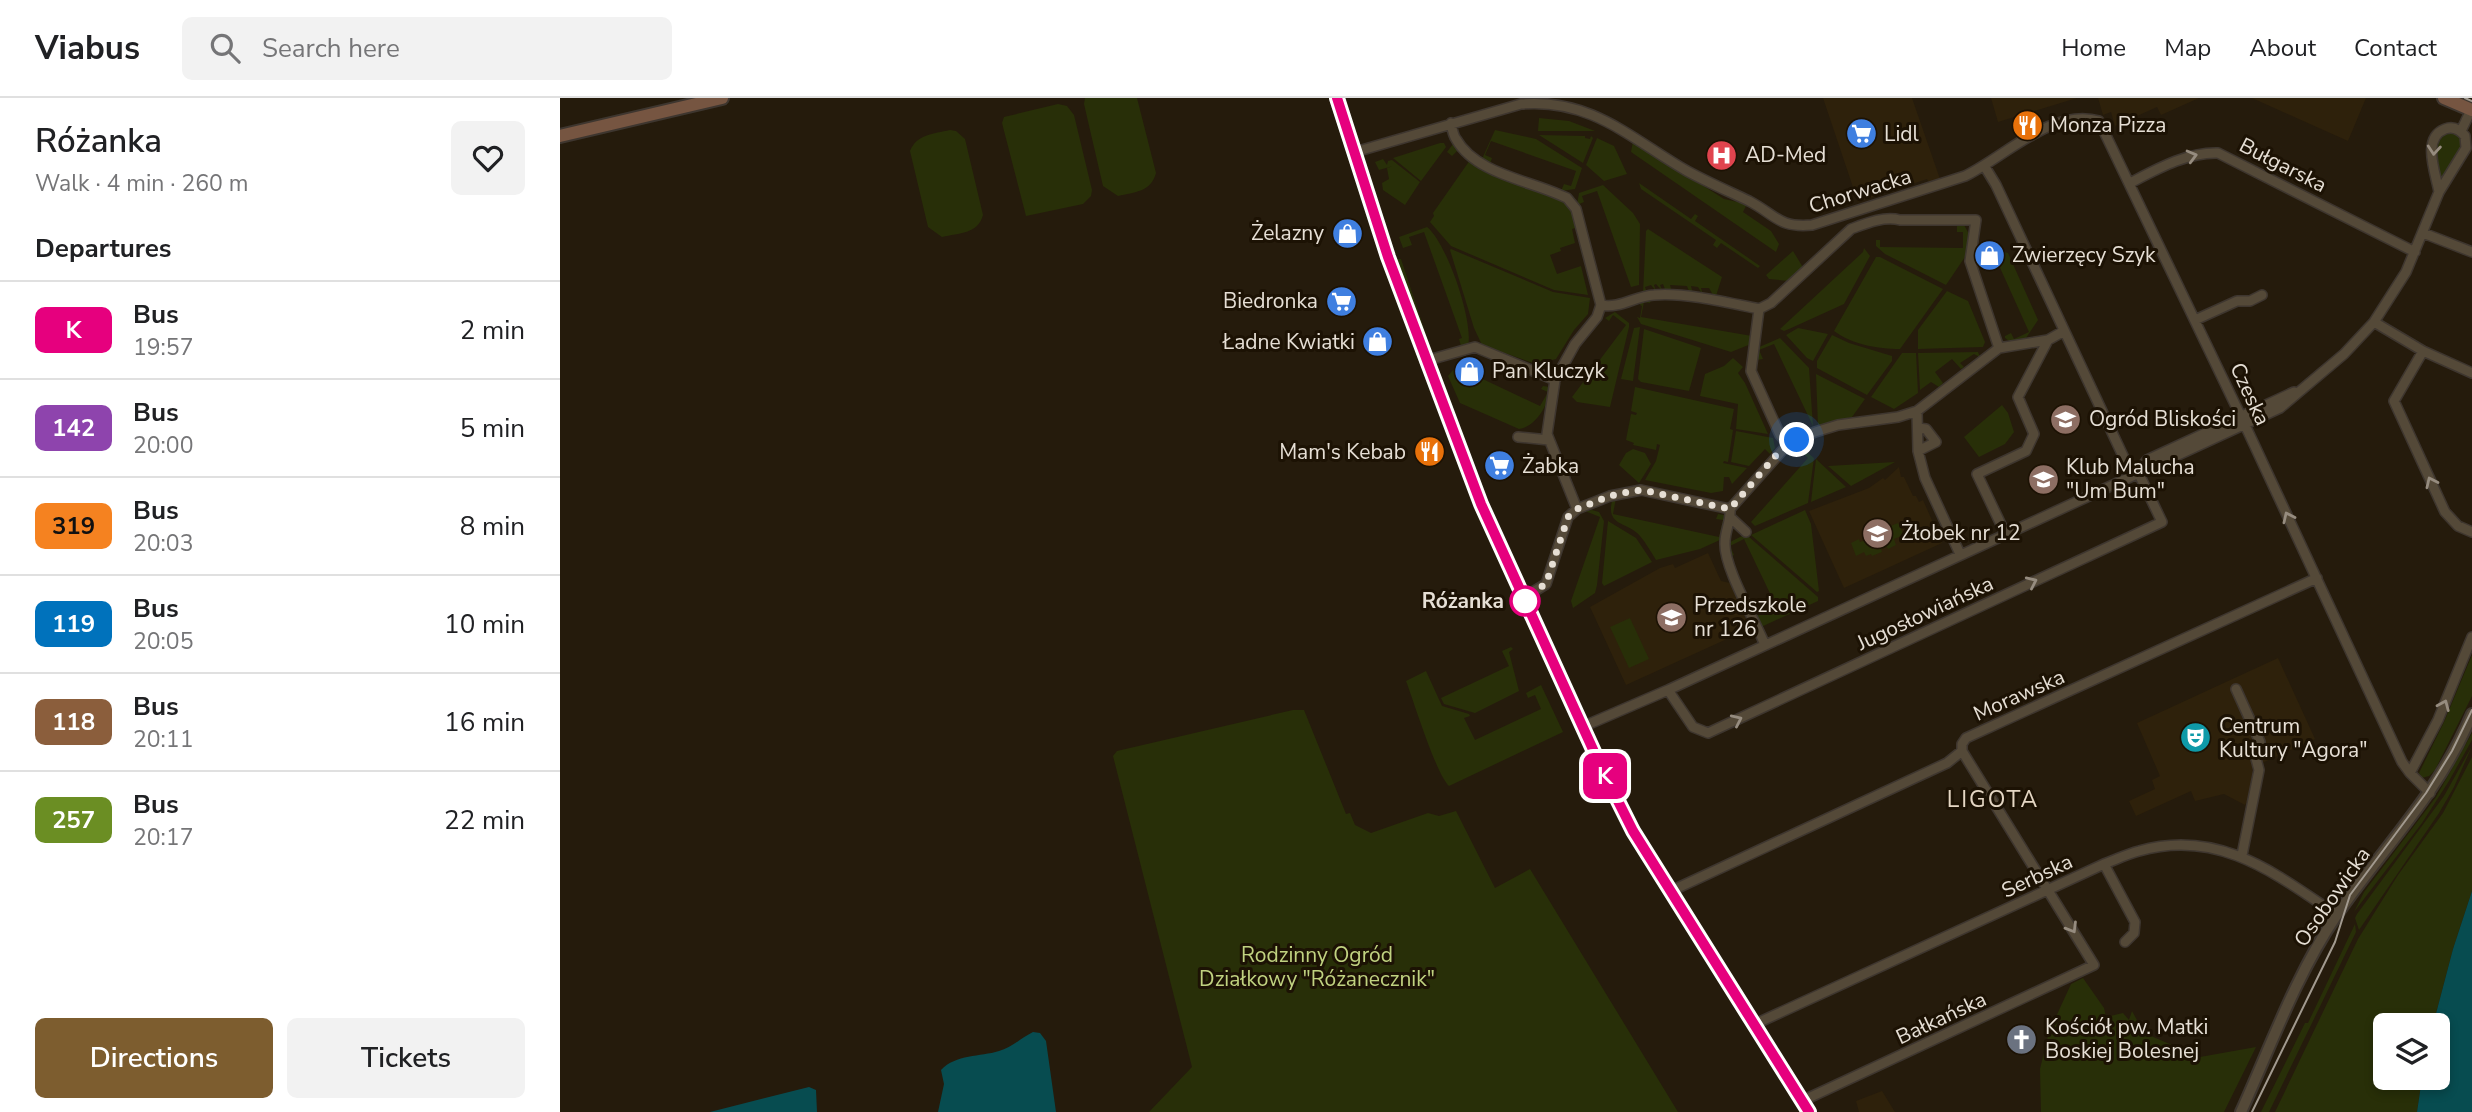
<!DOCTYPE html>
<meta charset="utf-8">
<style>
body{margin:0;font-family:"Nunito Sans",sans-serif;background:#f2f2f2;color:#202124;height:100vh;display:flex;flex-direction:column;font-size:26px;white-space:nowrap}
*{box-sizing:border-box;margin:0}
p{font-size:23px;color:#757577}
.icon{flex:none;width:38px;height:38px;fill:none;stroke:currentColor;stroke-width:2;stroke-linecap:round;stroke-linejoin:round}
.map{position:relative;flex:1;overflow:hidden}
.side{display:flex;flex-direction:column;background:#fff;width:560px}
.side>*{flex:none}
.badge{padding:0 14px;border-radius:10px;font-size:24px;line-height:46px}
.tools{position:absolute;left:1813px;top:915px;display:grid;gap:14px}
.tools a{display:grid;place-items:center;width:77px;height:77px;border-radius:10px;background:#fff;box-shadow:0 4px 10px #0003;font-size:35px}
.you{position:absolute;width:35px;height:35px;margin:-18px;border:5px solid #fff;border-radius:50%;background:#1a73e8;box-shadow:0 0 0 10px #1a73e833}
.map>.badge{position:absolute;translate:-50% -50%;box-shadow:0 0 0 4px #fff}
h2{padding:0 35px;font-size:26px;line-height:63px}
.round{display:grid;place-items:center;flex:none;width:74px;height:74px;border-radius:10px;background:#f2f2f2}
.headline{display:flex;align-items:center;justify-content:space-between;height:119px;padding:0 35px}
h1{font-size:33px;font-weight:600;line-height:52px}
.cta{display:flex;gap:14px;margin-top:auto;padding:14px 35px}
.cta a{flex:1;height:80px;border-radius:10px;background:#7d5d2f;color:#fff;font-size:28px;font-weight:600;line-height:80px;text-align:center}
.cta a+a{background:#f2f2f2;color:#202124}
ul{padding:0;list-style:none}
li{display:flex;align-items:center;gap:21px;height:98px;padding:0 35px;border-top:2px solid #e0e0e0}
li div{flex:1}
li b{display:block;font-size:26px}
li em{font-style:normal}
li .badge{min-width:77px;font-weight:700;text-align:center}
header{display:flex;align-items:center;gap:42px;box-sizing:border-box;height:98px;padding:0 35px;background:#fff;border-bottom:2px solid #e0e0e0}
header strong{font-size:33px}
nav{display:flex;gap:38px;margin-inline-start:auto;font-size:24px}
.search{width:490px;height:63px;background:#f2f2f2;display:flex;align-items:center;gap:18px;box-sizing:border-box;padding:0 24px;border-radius:10px;color:#757577;font-size:26px}
main{display:flex;flex:1;min-height:0}
.map>svg:first-child{display:block}
.built{fill:#2e210b}
.green{fill:#282f08}
.water{fill:#074c50}
.lines{fill:none;stroke-linecap:round;stroke-linejoin:round}
.minor-casing{stroke:#3e362f;stroke-width:12}
.tertiary-casing{stroke:#3e362f;stroke-width:14}
.secondary-casing{stroke:#3e362f;stroke-width:16}
.minor{stroke:#544938;stroke-width:9}
.tertiary{stroke:#544938;stroke-width:10}
.secondary{stroke:#765541;stroke-width:12}
.tram{stroke:#a29a8f;stroke-width:2}
.oneway{stroke:#968c7f}
.line-casing{stroke:#fff;stroke-width:16}
.line{stroke:#e6007e;stroke-width:10}
.walk{stroke:#e6dfd5;stroke-width:7;stroke-dasharray:0 12.6}
.stop-dot{fill:#fff;stroke:#e6007e;stroke-width:3.5}
.labels{text-anchor:middle;stroke-width:6;stroke-linejoin:round;paint-order:stroke}
.poi-label{font-size:21px;fill:#e6dfd5;stroke:#1c1204;text-anchor:start}
.street-label{font-size:21px;fill:#e6dfd5;stroke:#1c1204}
.stop-label{font-size:21px;font-weight:bold;fill:#e6dfd5;stroke:#1c1204;text-anchor:end}
.park-label{font-size:21px;fill:#c0d280;stroke:#1c1204}
.neighbourhood-label{font-size:23px;letter-spacing:2px;fill:#e5d7c4;stroke:#1c1204}
</style>
<header>
<strong>Viabus</strong>
<div class="search"><svg class="icon" aria-label="search" viewBox="0 0 24 24"><circle cx="10" cy="10" r="6"/><path d="M15 15l6 6"/></svg>Search here</div>
<nav><a>Home</a><a>Map</a><a>About</a><a>Contact</a></nav>
</header>
<main>
<section class="side">
<div class="headline"><div><h1>Różanka</h1><p>Walk · 4 min · 260 m</p></div><a class="round"><svg class="icon" aria-label="heart" viewBox="0 0 24 24"><path d="M12 20l-8-8c-3-5 5-10 8-4 3-6 11-1 8 4z"/></svg></a></div>
<h2>Departures</h2>
<ul>
<li><span class="badge" style="background:#e6007e;color:#fff">K</span><div><b>Bus</b><p>19:57</p></div><em>2 min</em></li>
<li><span class="badge" style="background:#8e44ad;color:#fff">142</span><div><b>Bus</b><p>20:00</p></div><em>5 min</em></li>
<li><span class="badge" style="background:#f58220;color:#111">319</span><div><b>Bus</b><p>20:03</p></div><em>8 min</em></li>
<li><span class="badge" style="background:#0072bc;color:#fff">119</span><div><b>Bus</b><p>20:05</p></div><em>10 min</em></li>
<li><span class="badge" style="background:#8b5e3c;color:#fff">118</span><div><b>Bus</b><p>20:11</p></div><em>16 min</em></li>
<li><span class="badge" style="background:#6b8e23;color:#fff">257</span><div><b>Bus</b><p>20:17</p></div><em>22 min</em></li>
</ul>
<div class="cta"><a>Directions</a><a>Tickets</a></div>
</section>
<div class="map">
<svg width="1912" height="1014" viewBox="0 0 1912 1014">
<rect width="100%" height="100%" fill="#251b0c"/>
<!-- built -->
<path class="built" d="M1263,0H1352L1380,81L1369,84L1367,81L1298,104Z
M1431,0H1517L1438,24Z
M1538,0H1639L1601,17L1597,9L1555,28L1551,14L1543,17Z
M1692,0H1806L1788,43Z
M1339,369L1341,379H1344L1353,398H1356L1359,404L1363,402L1382,445L1284,490L1249,413L1309,390L1323,380L1325,382Z
M1148,455L1161,483L1170,485L1191,530L1066,587L1030,509L1100,470L1113,466L1115,470Z
M1718,560L1755,641L1693,669L1689,701L1685,707L1664,696L1635,703L1631,693L1576,718L1569,703L1595,691L1592,682L1600,678L1577,625Z
M1322,993L1335,1014H1299L1296,1003Z"/>
<!-- green -->
<path class="green" d="M525,0H577L596,75C591,94 575,94 558,98L543,88L524,6Z
M498,6L507,8L514,17L532,92L531,98L523,106L466,118L442,25L444,19Z
M979,20L1009,23L1035,33H978Z
M390,32L396,33L405,41L423,117C418,136 399,135 382,139L368,129L350,53C357,36 373,36 390,32Z
M935,32L976,41L1022,70L1015,91L1001,93L1004,86L1011,88L1016,73L931,43L925,57L932,60L930,66L922,61Z
M1890,33L1899,38L1902,48L1881,85C1877,65 1869,46 1890,33Z
M979,37L1025,38V40L1030,41L1031,38L1033,40L1023,65Z
M1037,40L1054,48L1067,76L1044,83L1026,67Z
M1073,43L1164,101L1187,106L1183,114L1211,133L1219,146L1216,154L1071,54Z
M880,45H884L886,49L861,83L833,60Z
M893,46L912,61L1001,101C1010,109 1014,117 1019,129L1012,131L1015,145L1000,150L1001,153L990,157L997,176L1021,168L1028,197L994,192L891,148L870,124L874,118L873,115L910,62L897,53L892,58L887,54Z
M823,61L827,67L828,63L832,62L860,84L845,107L823,92L822,85L829,81L827,70L833,68L819,72L815,64Z
M1079,85L1131,121L1135,116L1138,118L1135,123L1200,168L1198,170L1161,145L1157,150L1153,147L1156,142L1081,91Z
M1043,87L1073,115L1080,126L1079,187L1071,189L1037,93L1022,98L1024,104L1017,107L1019,95Z
M1397,126L1404,127L1409,136L1406,152L1409,153L1386,187L1325,156L1316,148V142H1320V149L1403,150V134H1397Z
M867,129C887,145 914,224 908,248H901L899,241L902,240L864,134L849,139L852,147L843,150L839,139Z
M1088,131L1162,179L1156,198L1153,197L1149,190H1141L1143,197L1138,189L1131,188L1133,196H1130L1127,188L1110,187L1112,194H1106L1103,186L1100,187L1103,194L1096,186L1094,187L1096,193L1091,187L1085,189L1087,195H1083L1086,133Z
M1304,150L1310,158L1284,206L1229,231L1224,233L1220,231L1303,154Z
M891,151L993,194L1030,200L1028,216L1014,232L996,261L988,263L987,270L922,247L914,230L890,152Z
M1433,151L1448,155L1478,222L1464,243L1452,245L1445,240V238L1451,235L1454,241L1469,234L1432,152Z
M1233,153L1244,171L1229,183L1209,181L1206,177Z
M1316,159H1320L1383,191L1340,251C1318,251 1291,246 1274,233Z
M836,161H841L872,255L868,253L834,162Z
M1387,193L1408,203L1425,244L1423,249L1358,251V232Z
M1092,200L1090,205L1084,204L1081,219L1192,238L1191,246L1171,254L1081,226L1077,219L1080,220L1082,208L1080,207L1081,203Z
M1055,214L1069,225V229L1050,309L1017,304L1012,299L1066,227L1053,217L1049,223L1045,220Z
M1080,229L1073,283L1061,281L1074,230Z
M1238,230L1268,236L1253,263L1247,260L1226,237Z
M1084,231L1141,250L1129,293L1081,284L1078,281Z
M1272,237L1289,245L1332,258V263L1307,297L1257,270V263Z
M1220,240L1249,270L1253,328L1214,246L1199,252L1203,261L1197,262V250Z
M1418,254L1420,259L1414,256L1400,265L1404,269L1401,271L1392,261L1375,274L1383,285L1379,289L1371,284L1360,292L1358,255Z
M1342,255H1356L1358,295L1334,311L1311,299Z
M1173,260L1183,269L1178,275L1185,285L1208,336L1176,331L1178,306L1140,298L1145,276L1164,268Z
M893,272L908,278L910,275L980,308L988,294L981,291L983,288L990,289C990,305 976,329 959,331L900,305L888,278Z
M1256,276L1305,301L1292,319L1258,328Z
M1075,289L1174,311L1170,331L1173,332L1168,364L1164,363L1163,365L1187,370L1172,386L1169,379H1164L1163,393L1151,395L1085,382L1096,363L1100,347L1097,346L1096,352L1073,347L1074,345L1066,342L1071,316L1076,317L1077,315L1071,313Z
M1442,307L1448,315L1454,334L1445,346L1419,359L1404,339Z
M1176,333L1213,340L1215,350L1210,356L1205,351L1189,368L1171,364Z
M1238,347L1254,360L1248,405L1195,428L1191,424L1248,360L1236,348Z
M1073,351L1085,355L1091,366L1079,385L1059,367L1066,355Z
M1256,361L1286,389L1251,404Z
M1335,364L1291,388L1268,368Z
M1056,400L1053,416L1159,439L1163,422L1156,421L1158,416L1164,417L1165,420L1162,441L1140,451L1096,462C1091,454 1086,445 1080,438C1067,423 1046,429 1052,403Z
M1032,412L1039,414L1044,423L1037,487L1035,495L1013,510L1011,503L1040,419L1025,413Z
M1245,412L1251,426L1259,493L1257,494L1191,437Z
M1048,423L1076,440L1092,464L1044,488L1042,485Z
M1338,425L1344,437L1334,441L1336,447L1328,451L1327,449L1321,451L1322,454L1312,458L1311,456L1306,458L1304,454L1296,458L1291,445L1299,441L1300,444L1305,442L1308,447L1316,443L1313,436L1329,432L1328,429Z
M1182,438L1189,439L1258,499V503L1201,529L1194,514L1200,511L1203,517L1217,510L1184,441L1170,448L1174,457L1170,459V444Z
M1070,520L1089,561L1069,570L1050,529Z
M951,549L953,551L949,554L959,593L915,615L884,606L881,600L949,568L942,553Z
M1912,557V598L1875,672L1869,678L1862,680L1859,675L1884,624Z
M866,573L882,608L909,616L910,618L904,620L915,642L981,611L975,597L968,600L966,595L981,587L1003,634L889,688C876,676 854,604 846,583Z
M733,612H744L786,716L790,715L795,727L811,735L868,715L879,718L896,713L935,790L970,771L1118,1014H589L632,969L553,658L557,653Z
M1912,635V642L1889,683L1862,725L1794,814L1804,794L1876,699Z
M1912,648L1894,689L1879,715L1799,832L1795,820L1797,816L1884,698Z
M1912,659V793L1893,851L1873,927L1825,928V980H1862L1857,1014H1715L1798,841L1838,777L1883,715Z
M1795,826L1796,834L1709,1014H1701L1745,925H1748Z
M1523,880L1544,910L1546,919L1563,915L1569,922L1572,913L1584,935L1640,959L1696,949L1664,1014H1481L1480,971L1489,934L1511,886Z"/>
<!-- water -->
<path class="water" d="M1912,793V1014H1857L1862,980H1878V928L1873,927L1893,851Z
M473,934L480,935L486,943L496,1014H378L384,986L381,972C396,956 420,959 439,953C451,950 461,940 473,934Z
M249,989L256,992L257,1014H150Z"/>
<g class="lines">
<defs>
<path id="minor" d="M891,25C892,30 893,37 896,41C915,75 967,82 1000,97L1007,100L1016,111L1041,207C1060,211 1075,198 1094,197C1124,194 1170,205 1199,211
M1901,33L1911,12
M795,54L961,6C1031,0 1070,40 1127,73C1147,84 1168,93 1189,103C1216,117 1218,130 1252,127L1405,78C1443,60 1493,9 1539,23L1685,327L1842,664L1850,675L1870,695
M1425,69L1436,87L1572,377
M1570,85C1597,71 1627,54 1658,55L1855,154
M1863,135L1912,154
M1635,222L1677,203H1690L1702,197
M1814,224L1863,253L1912,275
M1439,250L1488,242L1504,233
M1863,253L1834,303L1885,414L1898,428L1912,434
M865,263L915,249L995,282L987,336L1017,411L1050,398L1081,392L1170,411L1228,346L1220,337L1191,273L1199,211L1211,205L1291,131C1307,125 1324,118 1340,122H1416L1410,163L1439,250L1357,313L1338,319L1278,327L1255,334L1228,346
M995,282L1015,246L1037,219L1041,207
M1357,313L1358,353L1365,380L1400,456
M1358,330L1366,331L1376,344L1358,353
M958,339L989,342
M1579,372L1587,362L1734,294
M1170,411C1171,423 1165,433 1165,444C1163,468 1195,522 1205,547
M1171,420L1186,434
M1445,435L1417,376L1466,353L1474,336L1458,299L1488,242
M963,500L986,486L1008,419L1017,411
M1676,591L1700,644L1695,657L1699,672L1682,757
M1108,592L1133,629L1148,635L1602,424L1578,374
M1022,629L1108,592L1720,310L1784,256L1814,224L1846,174L1879,94L1906,50L1905,38C1900,32 1893,28 1885,31C1861,40 1876,76 1879,94
M1850,675L1878,622L1912,539
M1544,766L1575,824L1574,835L1565,844
M1111,793L1387,665L1402,653V646L1406,640L1757,480
M1193,927L1544,766C1555,762 1567,756 1579,753C1659,730 1716,776 1777,817
M1242,1003L1534,867L1402,653"/>
<path id="tertiary" d="M776,0L828,159L921,406L1041,669L1073,733L1249,1014
M1681,1014C1710,950 1736,877 1776,818C1824,748 1878,697 1912,616"/>
<path id="secondary" d="M1884,0L1912,12
M0,38L162,0"/>
</defs>
<!-- minor casing -->
<use href="#minor" class="minor-casing"/>
<!-- tertiary casing -->
<use href="#tertiary" class="tertiary-casing"/>
<!-- secondary casing -->
<use href="#secondary" class="secondary-casing"/>
<!-- minor -->
<use href="#minor" class="minor"/>
<!-- tertiary -->
<use href="#tertiary" class="tertiary"/>
<!-- secondary -->
<use href="#secondary" class="secondary"/>
<!-- tram -->
<path class="tram" d="M1905,0L1912,3
M1692,1014L1775,844L1790,797L1866,695L1892,653L1912,612"/>
</g>
<!-- one-way arrows -->
<defs><path id="oneway-chevron" d="M-2-3.5L2.5 0L-2 3.5" fill="none" stroke-width="1.6" stroke-linecap="round" stroke-linejoin="round" transform="scale(1.75)"/></defs>
<g class="oneway">
<use href="#oneway-chevron" transform="translate(1874 52) rotate(95)"/>
<use href="#oneway-chevron" transform="translate(1632 58) rotate(-15)"/>
<use href="#oneway-chevron" transform="translate(1871 384) rotate(-115)"/>
<use href="#oneway-chevron" transform="translate(1728 419) rotate(-115)"/>
<use href="#oneway-chevron" transform="translate(1472 484) rotate(-25)"/>
<use href="#oneway-chevron" transform="translate(1884 607) rotate(-67)"/>
<use href="#oneway-chevron" transform="translate(1177 622) rotate(-25)"/>
<use href="#oneway-chevron" transform="translate(1512 830) rotate(59)"/>
</g>
<g class="lines">
<defs>
<path id="line" d="M777,0L828,159L921,406L1041,669L1073,733L1249,1014"/>
</defs>
<!-- line casing -->
<use href="#line" class="line-casing"/>
<!-- line -->
<use href="#line" class="line"/>
<!-- walk -->
<path class="walk" d="M965,503L964,499L986,486L1008,419L1017,411L1050,398L1072,393L1082,392L1170,411L1218,355L1237,342"/>
</g>
<!-- icons -->
<defs>
<symbol id="restaurant-disc" viewBox="-11 -11 22 22"><circle r="9.5" fill="#e8710a" stroke="#1c1204"/><path d="M-5-6h1v4h1v-4h1v4h1v-4h1v5L-1.5 .5V6h-2V.5L-5-1ZM5-6V6H3V1.5H1.5Q1.5-4 5-6Z" fill="#fff"/></symbol>
<symbol id="supermarket-disc" viewBox="-11 -11 22 22"><circle r="9.5" fill="#3f7fe0" stroke="#1c1204"/><path d="M-6-5.5h2.5l.6 2H6L4.5 2H-2.5L-4.4-4H-6ZM-1.5 3.2a1.3 1.3 0 1 0 .1 0ZM3 3.2a1.3 1.3 0 1 0 .1 0Z" fill="#fff"/></symbol>
<symbol id="hospital-disc" viewBox="-11 -11 22 22"><circle r="9.5" fill="#e0444e" stroke="#1c1204"/><path d="M-5-5h3v3.5h4V-5h3V5h-3V1.5h-4V5h-3Z" fill="#fff"/></symbol>
<symbol id="shop-disc" viewBox="-11 -11 22 22"><circle r="9.5" fill="#3f7fe0" stroke="#1c1204"/><path d="M-5-2.5h2.3a2.7 3.5 0 0 1 5.4 0H5L5.5 6h-11ZM-1.5-2.5h3a1.5 2.3 0 0 0-3 0Z" fill="#fff"/></symbol>
<symbol id="school-disc" viewBox="-11 -11 22 22"><circle r="9.5" fill="#8d6e63" stroke="#1c1204"/><path d="M0-5L7-2L0 1L-7-2ZM-4 1L0 2.5L4 1V4Q0 6-4 4Z" fill="#fff"/></symbol>
<symbol id="theatre-disc" viewBox="-11 -11 22 22"><circle r="9.5" fill="#0f9aa8" stroke="#1c1204"/><path d="M-5-5.5Q0-4 5-5.5V0Q5 5 0 6Q-5 5-5 0ZM-3.3-2.5H-1v1.5H-3.3ZM1-2.5H3.3v1.5H1ZM-2.8 1Q0 5.5 2.8 1Z" fill="#fff"/></symbol>
<symbol id="church-disc" viewBox="-11 -11 22 22"><circle r="9.5" fill="#6b7280" stroke="#1c1204"/><path d="M-1.2-6h2.4v3.5h3.3v2.4h-3.3V6h-2.4V-.1h-3.3v-2.4h3.3Z" fill="#fff"/></symbol>
</defs>
<g fill-rule="evenodd">
<use href="#restaurant-disc" x="1450" y="10" width="35" height="35"/>
<use href="#supermarket-disc" x="1284" y="18" width="35" height="35"/>
<use href="#hospital-disc" x="1144" y="40" width="35" height="35"/>
<use href="#shop-disc" x="770" y="118" width="35" height="35"/>
<use href="#shop-disc" x="1412" y="140" width="35" height="35"/>
<use href="#supermarket-disc" x="764" y="186" width="35" height="35"/>
<use href="#shop-disc" x="800" y="226" width="35" height="35"/>
<use href="#shop-disc" x="892" y="256" width="35" height="35"/>
<use href="#school-disc" x="1488" y="304" width="35" height="35"/>
<use href="#restaurant-disc" x="852" y="336" width="35" height="35"/>
<use href="#supermarket-disc" x="922" y="350" width="35" height="35"/>
<use href="#school-disc" x="1466" y="364" width="35" height="35"/>
<use href="#school-disc" x="1300" y="418" width="35" height="35"/>
<use href="#school-disc" x="1094" y="502" width="35" height="35"/>
<use href="#theatre-disc" x="1618" y="622" width="35" height="35"/>
<use href="#church-disc" x="1444" y="924" width="35" height="35"/>
</g>
<!-- markers -->
<circle class="stop-dot" cx="965" cy="503" r="14"/>
<g class="labels">
<!-- poi labels -->
<g class="poi-label">
<text x="1490" y="34">Monza Pizza</text>
<text x="1324" y="43">Lidl</text>
<text x="1185" y="64">AD-Med</text>
<text x="764" y="142" text-anchor="end">Żelazny</text>
<text x="1452" y="164">Zwierzęcy Szyk</text>
<text x="758" y="210" text-anchor="end">Biedronka</text>
<text x="795" y="251" text-anchor="end">Ładne Kwiatki</text>
<text x="932" y="280">Pan Kluczyk</text>
<text x="1529" y="328">Ogród Bliskości</text>
<text x="846" y="361" text-anchor="end">Mam's Kebab</text>
<text x="962" y="375">Żabka</text>
<text x="1506" y="376">Klub Malucha<tspan x="1506" dy="24">"Um Bum"</tspan></text>
<text x="1341" y="442">Żłobek nr 12</text>
<text x="1134" y="514">Przedszkole<tspan x="1134" dy="24">nr 126</tspan></text>
<text x="1659" y="635">Centrum<tspan x="1659" dy="24">Kultury "Agora"</tspan></text>
<text x="1485" y="936">Kościół pw. Matki<tspan x="1485" dy="24">Boskiej Bolesnej</tspan></text>
</g>
<!-- street labels -->
<g class="street-label">
<text transform="translate(1723 67) rotate(27)" y="7">Bułgarska</text>
<text transform="translate(1300 93) rotate(-17)" y="7">Chorwacka</text>
<text transform="translate(1690 296) rotate(65)" y="7">Czeska</text>
<text transform="translate(1365 515) rotate(-25)" y="7">Jugosłowiańska</text>
<text transform="translate(1459 597) rotate(-24)" y="7">Morawska</text>
<text transform="translate(1477 778) rotate(-25)" y="7">Serbska</text>
<text transform="translate(1772 799) rotate(-55)" y="7">Osobowicka</text>
<text transform="translate(1381 920) rotate(-25)" y="7">Bałkańska</text>
</g>
<!-- stop labels -->
<g class="stop-label">
<text x="944" y="510">Różanka</text>
</g>
<!-- park labels -->
<g class="park-label">
<text x="757" y="864">Rodzinny Ogród<tspan x="757" dy="24">Działkowy "Różanecznik"</tspan></text>
</g>
<!-- neighbourhood labels -->
<g class="neighbourhood-label">
<text x="1433" y="709">LIGOTA</text>
</g>
</g>
</svg>
<div class="tools">
<a><svg class="icon" aria-label="layers" viewBox="0 0 24 24"><path d="M12 4l9 5-9 5-9-5zM3 14l9 5 9-5"/></svg></a>
</div>
<div class="you" style="left:1237px;top:342px"></div>
<b class="badge" style="left:1045px;top:678px;background:#e6007e;color:#fff">K</b>
</div>
</main>
